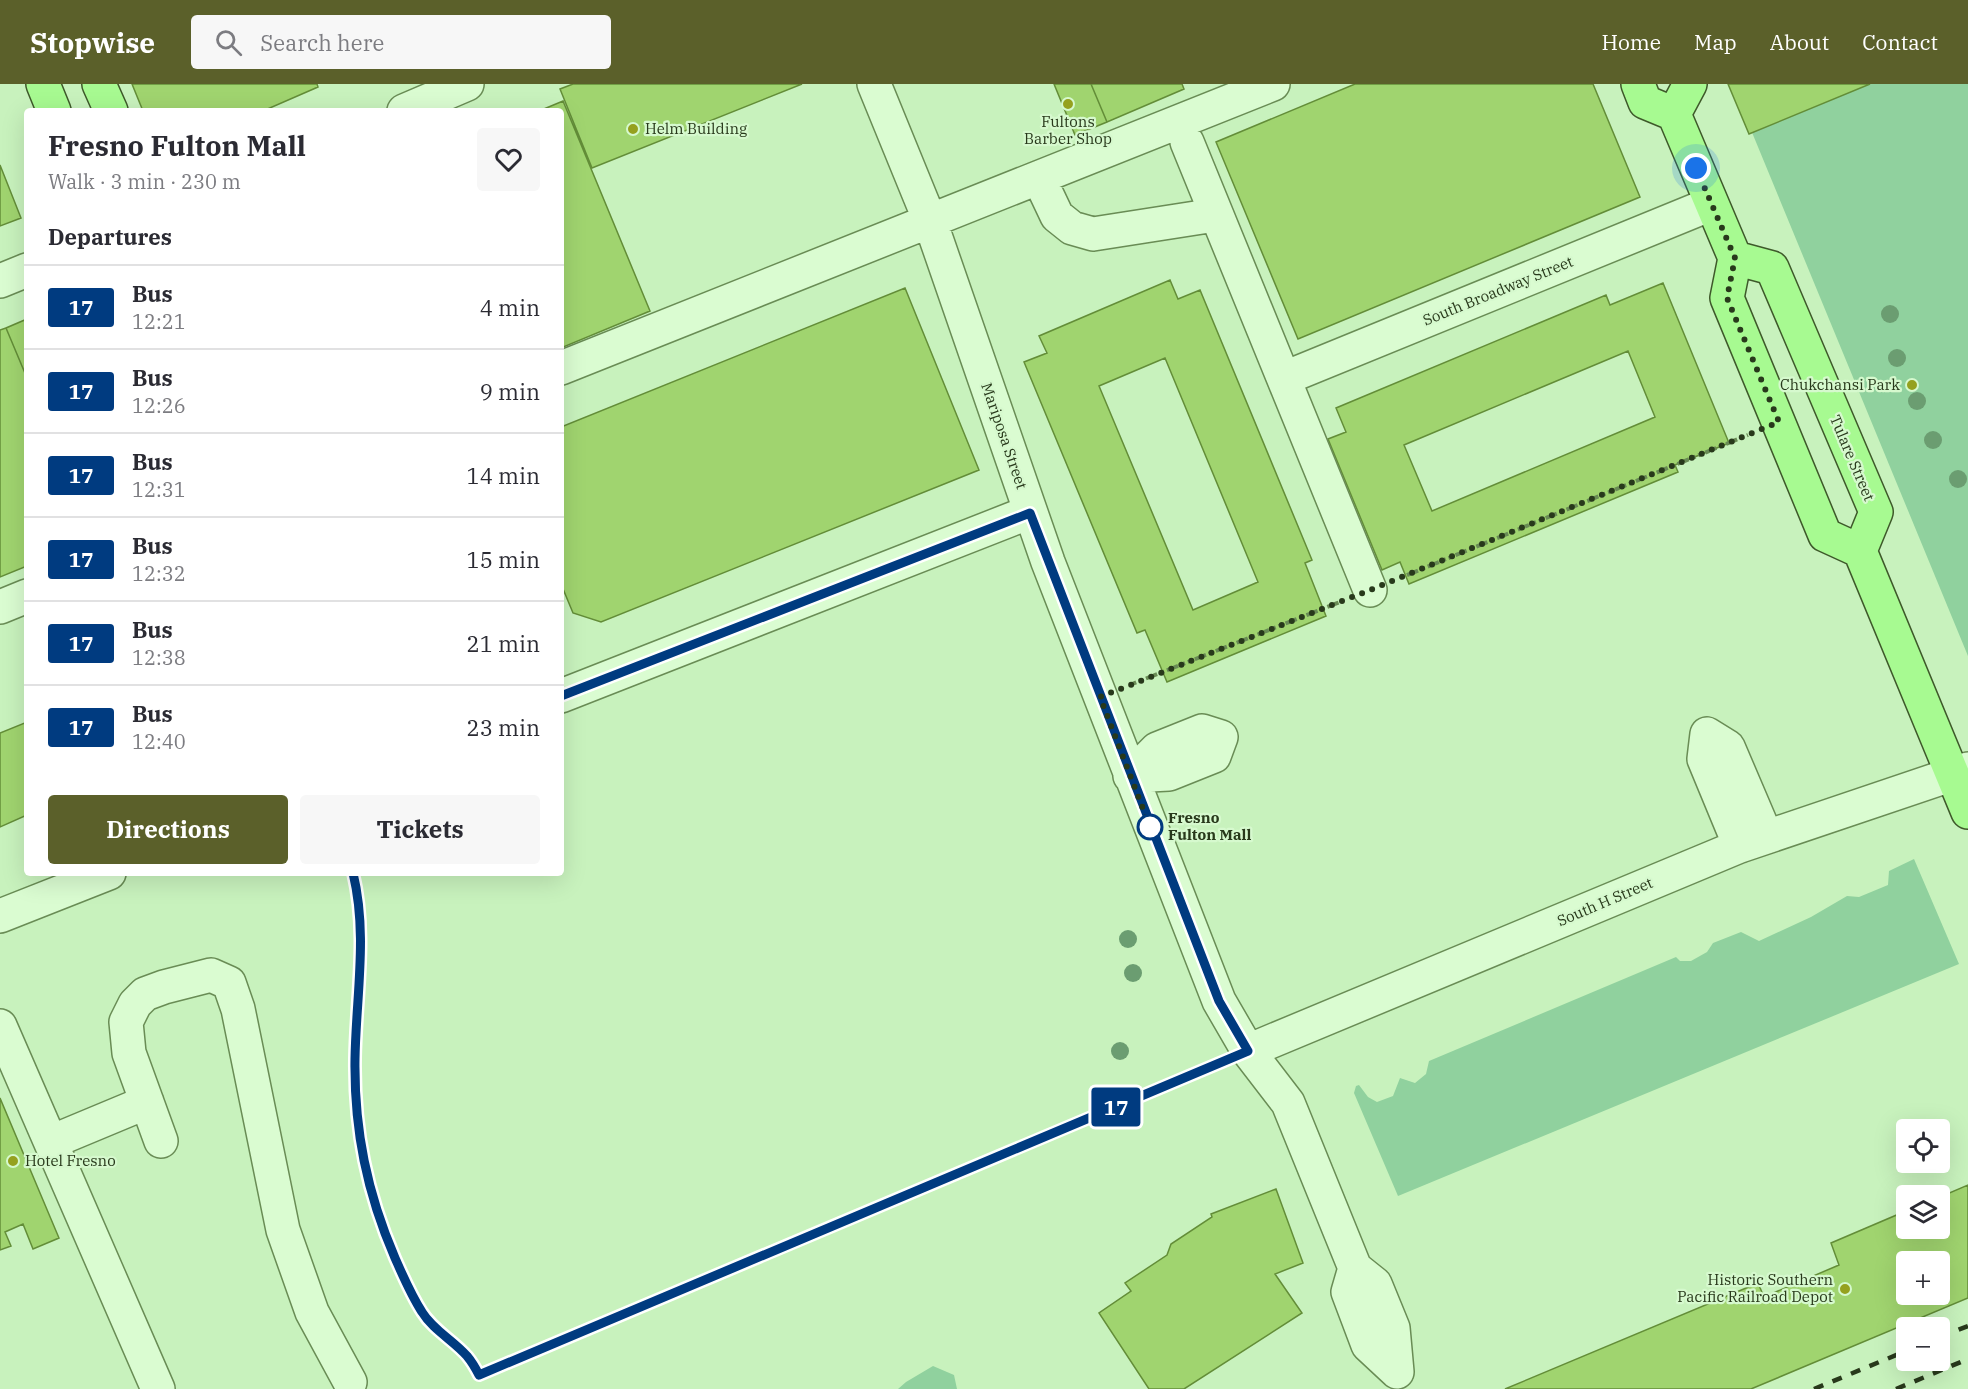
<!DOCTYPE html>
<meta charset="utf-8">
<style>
body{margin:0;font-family:"IBM Plex Serif",serif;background:#f7f7f7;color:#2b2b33;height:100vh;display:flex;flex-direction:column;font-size:22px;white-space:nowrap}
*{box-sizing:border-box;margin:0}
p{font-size:20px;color:#7c7c81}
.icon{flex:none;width:33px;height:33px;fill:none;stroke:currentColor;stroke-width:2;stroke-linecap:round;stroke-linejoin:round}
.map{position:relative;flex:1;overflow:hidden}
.side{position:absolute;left:24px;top:24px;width:540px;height:768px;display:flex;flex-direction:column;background:#fff;border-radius:6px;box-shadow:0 6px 24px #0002}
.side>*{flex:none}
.badge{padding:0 12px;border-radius:4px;font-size:21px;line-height:39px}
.fabs{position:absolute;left:1896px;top:1035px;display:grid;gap:12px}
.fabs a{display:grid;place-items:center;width:54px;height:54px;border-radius:6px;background:#fff;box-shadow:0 6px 24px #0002;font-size:30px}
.you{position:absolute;width:30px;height:30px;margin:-15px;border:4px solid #fff;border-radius:50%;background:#1a73e8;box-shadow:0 0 0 9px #1a73e833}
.map>.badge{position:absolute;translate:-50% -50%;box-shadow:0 0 0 3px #fff}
h2{padding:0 24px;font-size:22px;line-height:54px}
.round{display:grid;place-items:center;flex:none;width:63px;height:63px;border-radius:6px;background:#f7f7f7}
.overview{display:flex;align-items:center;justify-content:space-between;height:102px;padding:0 24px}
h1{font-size:28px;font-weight:700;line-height:45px}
.primary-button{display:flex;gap:12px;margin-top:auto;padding:12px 24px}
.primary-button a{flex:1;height:69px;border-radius:6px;background:#5b602a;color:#fff;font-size:24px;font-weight:700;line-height:69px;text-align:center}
.primary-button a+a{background:#f7f7f7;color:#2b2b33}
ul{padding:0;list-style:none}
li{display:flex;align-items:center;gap:18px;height:84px;padding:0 24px;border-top:2px solid #e1e1e2}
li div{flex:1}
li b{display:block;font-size:22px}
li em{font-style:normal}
li .badge{min-width:66px;font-weight:700;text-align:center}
header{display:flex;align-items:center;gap:36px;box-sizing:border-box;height:84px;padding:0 30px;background:#5b602a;color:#fff}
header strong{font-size:28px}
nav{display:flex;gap:33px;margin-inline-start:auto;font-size:21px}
.search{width:420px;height:54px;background:#f7f7f7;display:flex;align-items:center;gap:15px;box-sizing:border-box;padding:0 21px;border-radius:6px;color:#7c7c81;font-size:22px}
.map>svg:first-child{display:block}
.green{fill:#90d19e}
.building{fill:#a0d46f;stroke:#638d38;stroke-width:1.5;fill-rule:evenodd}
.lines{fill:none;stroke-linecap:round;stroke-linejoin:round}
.minor-casing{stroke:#698c55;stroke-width:36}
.major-casing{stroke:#3e592a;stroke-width:36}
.path{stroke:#698c55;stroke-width:4;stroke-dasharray:4.5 3;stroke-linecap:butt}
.minor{stroke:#dafcd1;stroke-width:33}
.major{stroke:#a7fa91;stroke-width:33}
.rail{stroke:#28391b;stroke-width:4.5;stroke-dasharray:10 10;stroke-linecap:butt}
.tree{fill:#6b9d71}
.line-casing{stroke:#fff;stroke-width:14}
.line{stroke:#003b80;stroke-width:9}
.walk{stroke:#28391b;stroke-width:6;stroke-dasharray:0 10.8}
.poi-dot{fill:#95a11f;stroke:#d6f9ce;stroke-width:2}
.stop-dot{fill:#fff;stroke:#003b80;stroke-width:3}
.labels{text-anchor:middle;stroke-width:4.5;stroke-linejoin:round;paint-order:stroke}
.poi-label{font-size:15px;fill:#28391b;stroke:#d6f9ce;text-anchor:start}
.street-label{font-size:15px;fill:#28391b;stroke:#d6f9ce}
.stop-label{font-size:15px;font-weight:bold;fill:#28391b;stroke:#d6f9ce;text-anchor:start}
</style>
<header>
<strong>Stopwise</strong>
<div class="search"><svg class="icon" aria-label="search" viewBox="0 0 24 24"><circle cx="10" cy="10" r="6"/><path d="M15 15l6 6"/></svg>Search here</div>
<nav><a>Home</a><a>Map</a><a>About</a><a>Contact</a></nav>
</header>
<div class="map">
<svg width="1968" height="1305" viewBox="0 0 1968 1305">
<rect width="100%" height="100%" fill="#c8f2bd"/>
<!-- green -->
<path class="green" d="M1837,0H1968V572L1744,29Z
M1914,775L1959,880L1398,1112L1354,1009L1356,1002L1359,1001L1368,1013L1377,1018L1393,1012L1400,994L1415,999L1426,990L1429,977L1676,873L1680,877H1691L1707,868L1713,859L1741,848L1759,857L1811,833L1847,812L1859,813L1888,801L1889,787Z
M933,1282L954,1291L957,1305H898L906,1298Z"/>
<!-- building -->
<path class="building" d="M132,0H317L318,3L263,27H143Z
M573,0H802L592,84L560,5Z
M1054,0H1091L1107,38L1075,51Z
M1091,0H1182L1184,5L1107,38Z
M1355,0H1593L1640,113L1298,255L1216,58Z
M1728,0H1870L1749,50Z
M563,17L650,227L561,264V27H539Z
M0,81L21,134L0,142Z
M1170,196L1178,215L1200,206L1312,476L1305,479L1326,532L1167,598L1145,546L1137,549L1024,278L1047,269L1039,252ZM1165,274L1258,498L1193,526L1099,302Z
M1663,199L1729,359L1675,381L1678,388L1409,500L1400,478L1382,486L1328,355L1346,348L1336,324L1606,211L1610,221ZM1628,267L1655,333L1432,427L1404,361Z
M905,204L979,386L601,538L573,529L561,500V343Z
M27,235V294L6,244Z
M6,244L27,294V482L0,493V246Z
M27,638V731L0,743V649Z
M0,1014L59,1154L33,1165L23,1140L5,1148L11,1162L0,1166Z
M1968,1101V1214L1751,1305H1505L1758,1199L1764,1213L1839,1181L1831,1159L1906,1127V1144H1940V1113ZM1906,1178H1940V1210H1906Z
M1276,1105L1303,1179L1275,1190L1302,1229L1184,1305H1149L1099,1229L1131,1207L1125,1199L1167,1171L1171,1160L1212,1133L1211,1130Z"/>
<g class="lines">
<defs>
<path id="minor" d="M874,0L930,137L1048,478L1219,917L1248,967L1288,1019L1355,1184L1375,1200L1393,1244L1397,1288
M404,27L467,0
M1187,58L1370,506
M1039,94L1057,132L1072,144L1093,150L1215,131
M0,197L27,186
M561,284L1273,0
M1285,294L1711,120
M0,523L27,512
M561,612L1030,428
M1202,647L1221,653L1214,672L1169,690L1130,692L1157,665Z
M1740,762L1704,675L1707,650L1728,663L1766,752
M0,832L109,789
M0,942L158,1305
M1248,967L1740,762L1968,685
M161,1057L129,969L126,938L135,920L145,910L164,903L211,891L229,899L238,925L283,1146L312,1228L350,1298
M51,1058L147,1018
M1355,1184L1348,1208L1368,1261L1397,1288"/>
<path id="major" d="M43,0L54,27
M99,0L111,27
M1638,0L1645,18L1674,30L1735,174L1727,214L1825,451L1860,467L1968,728
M1674,30L1690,0
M1735,174L1772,184L1876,428L1860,467"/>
</defs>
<!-- minor casing -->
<use href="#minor" class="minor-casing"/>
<!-- major casing -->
<use href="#major" class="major-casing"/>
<!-- path -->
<path class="path" d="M1400,494L1748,351
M1132,600L1340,518"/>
<!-- minor -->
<use href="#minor" class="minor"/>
<!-- major -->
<use href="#major" class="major"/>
<!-- rail -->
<path class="rail" d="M1940,1253L1968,1242
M1814,1305L1906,1267
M1896,1305L1968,1275"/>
</g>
<!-- trees -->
<g class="tree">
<circle cx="1890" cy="230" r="9"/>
<circle cx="1897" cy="274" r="9"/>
<circle cx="1917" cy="317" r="9"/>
<circle cx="1933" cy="356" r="9"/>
<circle cx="1958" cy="395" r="9"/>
<circle cx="1128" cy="855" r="9"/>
<circle cx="1133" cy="889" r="9"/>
<circle cx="1120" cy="967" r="9"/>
</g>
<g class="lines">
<defs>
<path id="line" d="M353,789C368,851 356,912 355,975C354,1046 367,1109 395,1174C403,1192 411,1211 422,1228C433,1246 453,1256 467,1272C472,1278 476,1285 479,1291L1248,967L1219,917L1030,429L561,612"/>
</defs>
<!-- line casing -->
<use href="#line" class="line-casing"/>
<!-- line -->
<use href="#line" class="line"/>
<!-- walk -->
<path class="walk" d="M1150,743L1100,613L1370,506L1779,338L1727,214L1735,174L1696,84"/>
</g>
<!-- markers -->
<g class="poi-dot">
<circle cx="1068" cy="20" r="6"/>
<circle cx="633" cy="45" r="6"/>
<circle cx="1912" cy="301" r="6"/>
<circle cx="13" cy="1077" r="6"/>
<circle cx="1845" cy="1205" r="6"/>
</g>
<circle class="stop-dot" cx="1150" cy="743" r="12"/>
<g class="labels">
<!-- poi labels -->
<g class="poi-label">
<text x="1068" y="43" text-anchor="middle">Fultons<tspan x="1068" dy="17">Barber Shop</tspan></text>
<text x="645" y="50">Helm Building</text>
<text x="1900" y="306" text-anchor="end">Chukchansi Park</text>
<text x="25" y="1082">Hotel Fresno</text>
<text x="1833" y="1201" text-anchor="end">Historic Southern<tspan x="1833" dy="17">Pacific Railroad Depot</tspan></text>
</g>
<!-- street labels -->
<g class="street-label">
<text transform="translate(1498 207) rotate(-22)" y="5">South Broadway Street</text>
<text transform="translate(1004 352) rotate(71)" y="5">Mariposa Street</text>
<text transform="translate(1852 374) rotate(67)" y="5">Tulare Street</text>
<text transform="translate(1605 818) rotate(-23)" y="5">South H Street</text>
</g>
<!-- stop labels -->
<g class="stop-label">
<text x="1168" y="739">Fresno<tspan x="1168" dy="17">Fulton Mall</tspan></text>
</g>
</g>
</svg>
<div class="fabs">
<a><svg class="icon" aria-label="locate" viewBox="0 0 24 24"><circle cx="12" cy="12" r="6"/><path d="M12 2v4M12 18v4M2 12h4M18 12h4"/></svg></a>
<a><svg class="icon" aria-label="layers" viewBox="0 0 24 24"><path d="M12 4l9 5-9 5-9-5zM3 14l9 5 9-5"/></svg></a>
<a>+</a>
<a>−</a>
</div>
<div class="you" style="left:1696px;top:84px"></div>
<b class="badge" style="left:1116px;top:1023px;background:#003b80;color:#fff">17</b>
<section class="side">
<div class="overview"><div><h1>Fresno Fulton Mall</h1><p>Walk · 3 min · 230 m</p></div><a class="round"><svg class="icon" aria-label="heart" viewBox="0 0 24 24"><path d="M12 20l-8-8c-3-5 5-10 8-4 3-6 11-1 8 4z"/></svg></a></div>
<h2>Departures</h2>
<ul>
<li><span class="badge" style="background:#003b80;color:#fff">17</span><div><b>Bus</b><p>12:21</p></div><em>4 min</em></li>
<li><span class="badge" style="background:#003b80;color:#fff">17</span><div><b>Bus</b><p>12:26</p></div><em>9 min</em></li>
<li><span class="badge" style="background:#003b80;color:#fff">17</span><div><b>Bus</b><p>12:31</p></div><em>14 min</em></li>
<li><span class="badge" style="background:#003b80;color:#fff">17</span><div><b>Bus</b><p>12:32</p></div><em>15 min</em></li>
<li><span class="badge" style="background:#003b80;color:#fff">17</span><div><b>Bus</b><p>12:38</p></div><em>21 min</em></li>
<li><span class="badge" style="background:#003b80;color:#fff">17</span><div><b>Bus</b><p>12:40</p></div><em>23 min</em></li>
</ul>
<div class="primary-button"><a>Directions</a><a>Tickets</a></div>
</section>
</div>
